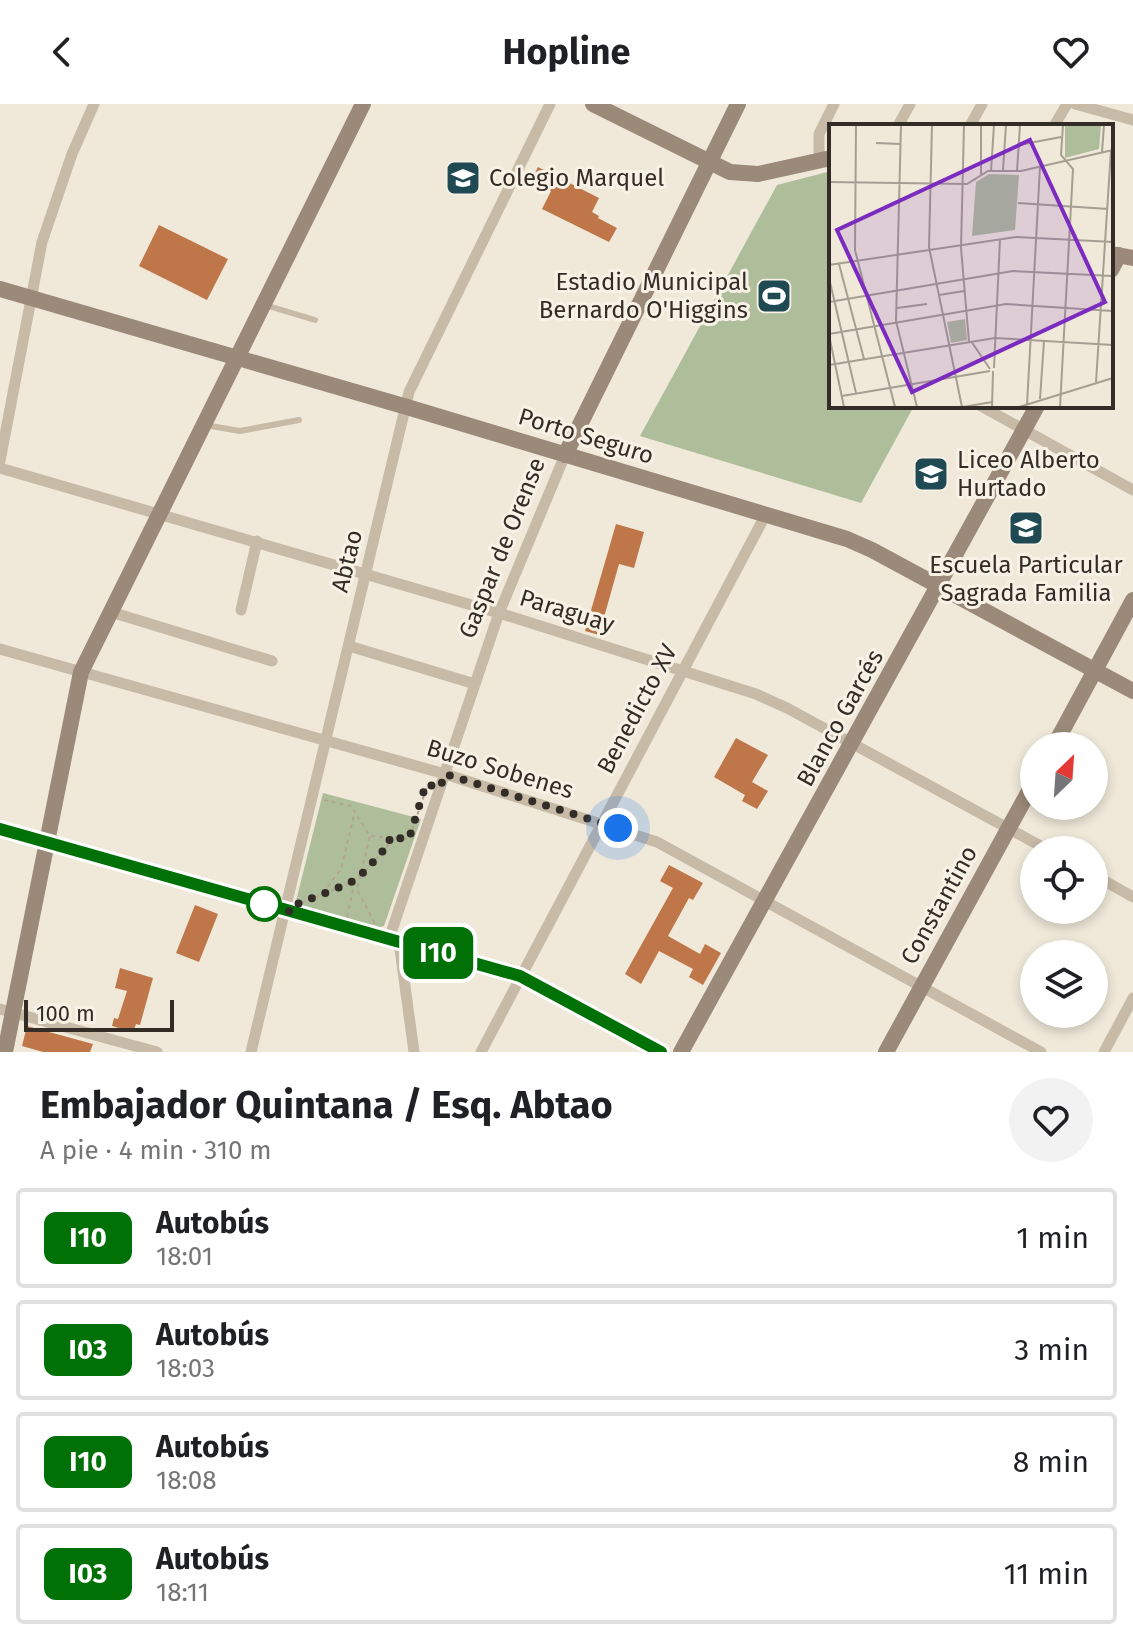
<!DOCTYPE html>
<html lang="es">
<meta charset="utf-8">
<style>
body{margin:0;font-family:"Fira Sans",sans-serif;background:#f2f2f2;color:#202124;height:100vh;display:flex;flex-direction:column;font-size:30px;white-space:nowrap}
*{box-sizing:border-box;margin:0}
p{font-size:26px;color:#757577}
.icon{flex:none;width:44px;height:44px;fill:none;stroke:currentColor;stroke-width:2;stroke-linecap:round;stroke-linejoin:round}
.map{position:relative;height:948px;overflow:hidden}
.side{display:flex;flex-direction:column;background:#fff;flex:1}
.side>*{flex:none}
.badge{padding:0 16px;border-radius:12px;font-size:28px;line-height:52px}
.needle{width:52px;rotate:25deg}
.buttons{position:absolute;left:1020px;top:628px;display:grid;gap:16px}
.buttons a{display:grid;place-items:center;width:88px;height:88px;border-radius:50%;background:#fff;box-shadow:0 4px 12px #0003;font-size:40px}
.scale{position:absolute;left:24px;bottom:20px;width:150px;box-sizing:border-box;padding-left:8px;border:4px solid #342d27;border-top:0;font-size:22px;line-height:28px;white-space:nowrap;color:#342d27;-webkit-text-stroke:6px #f8f2e6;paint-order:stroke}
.you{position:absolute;width:40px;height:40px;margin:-20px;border:6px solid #fff;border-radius:50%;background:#1a73e8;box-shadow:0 0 0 12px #1a73e833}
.map>.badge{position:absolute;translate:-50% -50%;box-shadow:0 0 0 4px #fff}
.round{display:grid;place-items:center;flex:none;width:84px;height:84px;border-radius:42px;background:#f2f2f2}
.headline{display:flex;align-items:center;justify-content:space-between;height:136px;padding:0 40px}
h1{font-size:38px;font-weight:700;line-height:60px}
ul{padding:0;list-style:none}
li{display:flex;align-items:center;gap:24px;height:100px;margin:0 16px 12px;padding:0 24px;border:4px solid #e0e0e0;border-radius:8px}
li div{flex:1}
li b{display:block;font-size:30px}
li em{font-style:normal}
li .badge{min-width:88px;font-weight:700;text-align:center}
header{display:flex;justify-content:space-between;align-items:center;height:104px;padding:0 40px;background:#fff;font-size:36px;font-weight:700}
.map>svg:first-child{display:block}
.green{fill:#aebe9b}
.building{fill:#bf7649}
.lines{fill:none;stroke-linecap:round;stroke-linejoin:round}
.path{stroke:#b3a491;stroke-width:2;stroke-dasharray:4 4;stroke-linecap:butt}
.lane{stroke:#c7baa7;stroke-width:6}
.street{stroke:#c7baa7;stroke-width:11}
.secondary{stroke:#9b8a79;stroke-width:16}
.line-casing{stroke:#fff;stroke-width:18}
.line{stroke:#007106;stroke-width:12}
.walk{stroke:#342d27;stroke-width:8;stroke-dasharray:0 14.4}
.stop-dot{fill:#fff;stroke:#007106;stroke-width:4}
.labels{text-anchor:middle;stroke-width:6;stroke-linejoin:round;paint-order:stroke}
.poi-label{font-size:24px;fill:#342d27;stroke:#f8f2e6;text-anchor:start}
.street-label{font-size:24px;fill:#342d27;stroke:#f8f2e6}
.inset-road{fill:none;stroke:#a59e92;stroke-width:2}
.view{fill:#7b2cbf;fill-opacity:0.15;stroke:#7b2cbf;stroke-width:4}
.inset-edge{fill:none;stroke:#342d27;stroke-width:4}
</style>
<header><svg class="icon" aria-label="back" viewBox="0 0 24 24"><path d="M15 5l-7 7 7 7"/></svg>Hopline<svg class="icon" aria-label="heart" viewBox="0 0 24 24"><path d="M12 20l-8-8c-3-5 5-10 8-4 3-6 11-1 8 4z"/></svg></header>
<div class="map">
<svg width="1133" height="948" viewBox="0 0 1133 948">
<rect width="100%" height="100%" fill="#f0e9da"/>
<!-- green -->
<path class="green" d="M831,67V302H914L861,399L640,332L777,81Z
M323,689L421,715L384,822L376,824L295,801Z"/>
<!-- building -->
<path class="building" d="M538,63L599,94L592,108L599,112L598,114L617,124L609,138L542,105L551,87L531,77Z
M159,121L228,155L207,196L139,162Z
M616,420L644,428L634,464L619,460L599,531L585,527Z
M736,634L768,651L752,678L768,687L757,705L742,697L745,691L714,673Z
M669,761L703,779L693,796L689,794L668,832L700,850L705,840L721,849L703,881L689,873L693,865L659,847L641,880L625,870L673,784L660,777Z
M195,801L218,810L199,858L176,849Z
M120,864L153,874L140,921L136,920L133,928L112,922L114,914L118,915L127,887L115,884Z
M27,922L93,940L90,948H43L22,942Z"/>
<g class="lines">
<!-- path -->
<path class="path" d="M324,696L351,702L370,732L357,785L375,820
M371,732L409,735L428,680
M323,789L341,765L354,711
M301,799L350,779L365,767L390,739L389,733
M347,813L355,777"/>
<!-- lane -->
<path class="lane" d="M265,201L315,216
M205,321L240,327L299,316"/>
<!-- street -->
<path class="street" d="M1075,0L1133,16
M898,22L910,0
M970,22L982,0
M1054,22L1067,0
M819,55V30L834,0
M981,302L1133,386
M0,357L42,138L72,50L94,0
M0,364L499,509L756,590L787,604L1048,746
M241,506L257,437
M111,508L272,557
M349,542L475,580
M0,545L445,670L657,738L1041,948
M0,725L520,872L661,948
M1094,771L1133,793
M389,835L499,509L565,351
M399,838L414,948
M0,905L157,948
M251,948L409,288L550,0
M481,948L766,410
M1104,948L1133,894"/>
<!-- secondary -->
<path class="secondary" d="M593,0L730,68L758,70L831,54
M1111,150L1133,154
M1111,166L1119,151
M0,185L407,303L847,435L872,446L1133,587
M565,351L738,0
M1054,642L1133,496
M5,948L81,568L363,0
M681,948L1037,302
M886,948L1034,678"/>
</g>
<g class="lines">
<defs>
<path id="line" d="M0,725L520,872L661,948"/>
</defs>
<!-- line casing -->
<use href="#line" class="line-casing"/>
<!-- line -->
<use href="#line" class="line"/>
<!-- walk -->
<path class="walk" d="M264,800L256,797L292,808L295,801L350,779L365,767L390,739L389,733L409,735L426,680L440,684L445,670L618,724"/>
</g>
<!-- icons -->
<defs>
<symbol id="school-square" viewBox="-11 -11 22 22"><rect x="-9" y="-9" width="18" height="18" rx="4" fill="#1f4953" stroke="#f8f2e6"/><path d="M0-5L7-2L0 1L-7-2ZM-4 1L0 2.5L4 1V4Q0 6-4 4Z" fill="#fff"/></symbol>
<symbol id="stadium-square" viewBox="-11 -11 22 22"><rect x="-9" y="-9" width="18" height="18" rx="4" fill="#1f4953" stroke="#f8f2e6"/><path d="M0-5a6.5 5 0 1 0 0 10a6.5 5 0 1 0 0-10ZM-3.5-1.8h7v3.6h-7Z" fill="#fff"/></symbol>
</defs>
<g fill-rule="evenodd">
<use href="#school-square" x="443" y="54" width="40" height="40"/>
<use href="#stadium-square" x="754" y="172" width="40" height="40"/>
<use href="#school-square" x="911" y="350" width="40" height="40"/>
<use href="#school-square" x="1006" y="404" width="40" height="40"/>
</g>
<!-- markers -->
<circle class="stop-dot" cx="264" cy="800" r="16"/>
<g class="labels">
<!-- poi labels -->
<g class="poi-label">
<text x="489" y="82">Colegio Marquel</text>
<text x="748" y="186" text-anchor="end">Estadio Municipal<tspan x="748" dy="28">Bernardo O'Higgins</tspan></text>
<text x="957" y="364">Liceo Alberto<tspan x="957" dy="28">Hurtado</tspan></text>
<text x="1026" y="469" text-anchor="middle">Escuela Particular<tspan x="1026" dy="28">Sagrada Familia</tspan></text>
</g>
<!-- street labels -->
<g class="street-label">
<text transform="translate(586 332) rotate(17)" y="8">Porto Seguro</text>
<text transform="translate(502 444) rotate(-68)" y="8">Gaspar de Orense</text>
<text transform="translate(347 457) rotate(-76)" y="8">Abtao</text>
<text transform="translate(567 507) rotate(17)" y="8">Paraguay</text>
<text transform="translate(637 605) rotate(-62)" y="8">Benedicto XV</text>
<text transform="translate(840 614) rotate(-61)" y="8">Blanco Garcés</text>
<text transform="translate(500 665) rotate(17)" y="8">Buzo Sobenes</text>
<text transform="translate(939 801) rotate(-61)" y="8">Constantino</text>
</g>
</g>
<!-- overview -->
<g transform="translate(829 20)">
<rect width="284" height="284" fill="#f0e9da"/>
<path d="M236,1H272L270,25L236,34ZM160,50L190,51L186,106L143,112L147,58ZM136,195L138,216L122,219L118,198Z" fill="#aebe9b"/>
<path class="inset-road" d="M27,1L26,126L66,283M72,1L67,197L88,283M103,1L100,123L133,283M135,1L132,124L140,218M47,19L71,20M190,21L232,13M273,28L275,1M174,46L177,1M162,47L165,1M188,47L191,1M152,50V1M0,58L138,60L159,47H192L284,26M189,79L279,85M10,140L35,235M0,141L187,113L284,118M0,154L27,269M110,171L135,167M0,178L184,147L284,152M68,184L98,180M0,210L177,180L284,187M0,211L15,283M142,217L161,245M0,241L166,214L284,221M165,244L171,115M267,258L282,26M13,272L161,247M211,275L215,217M198,281L211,43M134,283L163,278M163,283L164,247M190,283L284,254M231,283L244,45L232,31L234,1"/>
<path class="view" d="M201,16L276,178L83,268L8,106Z"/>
<rect width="284" height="284" class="inset-edge"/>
</g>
</svg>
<div class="buttons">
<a><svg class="needle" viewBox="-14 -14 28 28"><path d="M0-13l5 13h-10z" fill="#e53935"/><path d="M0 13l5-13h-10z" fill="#757577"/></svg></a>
<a><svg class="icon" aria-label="locate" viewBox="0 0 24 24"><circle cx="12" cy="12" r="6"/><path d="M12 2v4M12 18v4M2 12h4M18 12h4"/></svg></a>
<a><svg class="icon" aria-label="layers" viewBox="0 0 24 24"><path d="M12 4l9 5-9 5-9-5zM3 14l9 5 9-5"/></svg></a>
</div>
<div class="scale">100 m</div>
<div class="you" style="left:618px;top:724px"></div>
<b class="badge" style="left:438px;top:849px;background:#007106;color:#fff">I10</b>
</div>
<section class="side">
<div class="headline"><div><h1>Embajador Quintana / Esq. Abtao</h1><p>A pie · 4 min · 310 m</p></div><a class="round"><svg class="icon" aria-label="heart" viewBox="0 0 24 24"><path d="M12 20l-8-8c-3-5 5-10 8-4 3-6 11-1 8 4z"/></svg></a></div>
<ul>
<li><span class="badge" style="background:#007106;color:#fff">I10</span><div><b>Autobús</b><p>18:01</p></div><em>1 min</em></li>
<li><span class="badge" style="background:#007106;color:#fff">I03</span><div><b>Autobús</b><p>18:03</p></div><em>3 min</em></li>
<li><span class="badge" style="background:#007106;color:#fff">I10</span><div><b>Autobús</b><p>18:08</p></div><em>8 min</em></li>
<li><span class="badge" style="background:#007106;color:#fff">I03</span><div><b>Autobús</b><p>18:11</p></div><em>11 min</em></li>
</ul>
</section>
